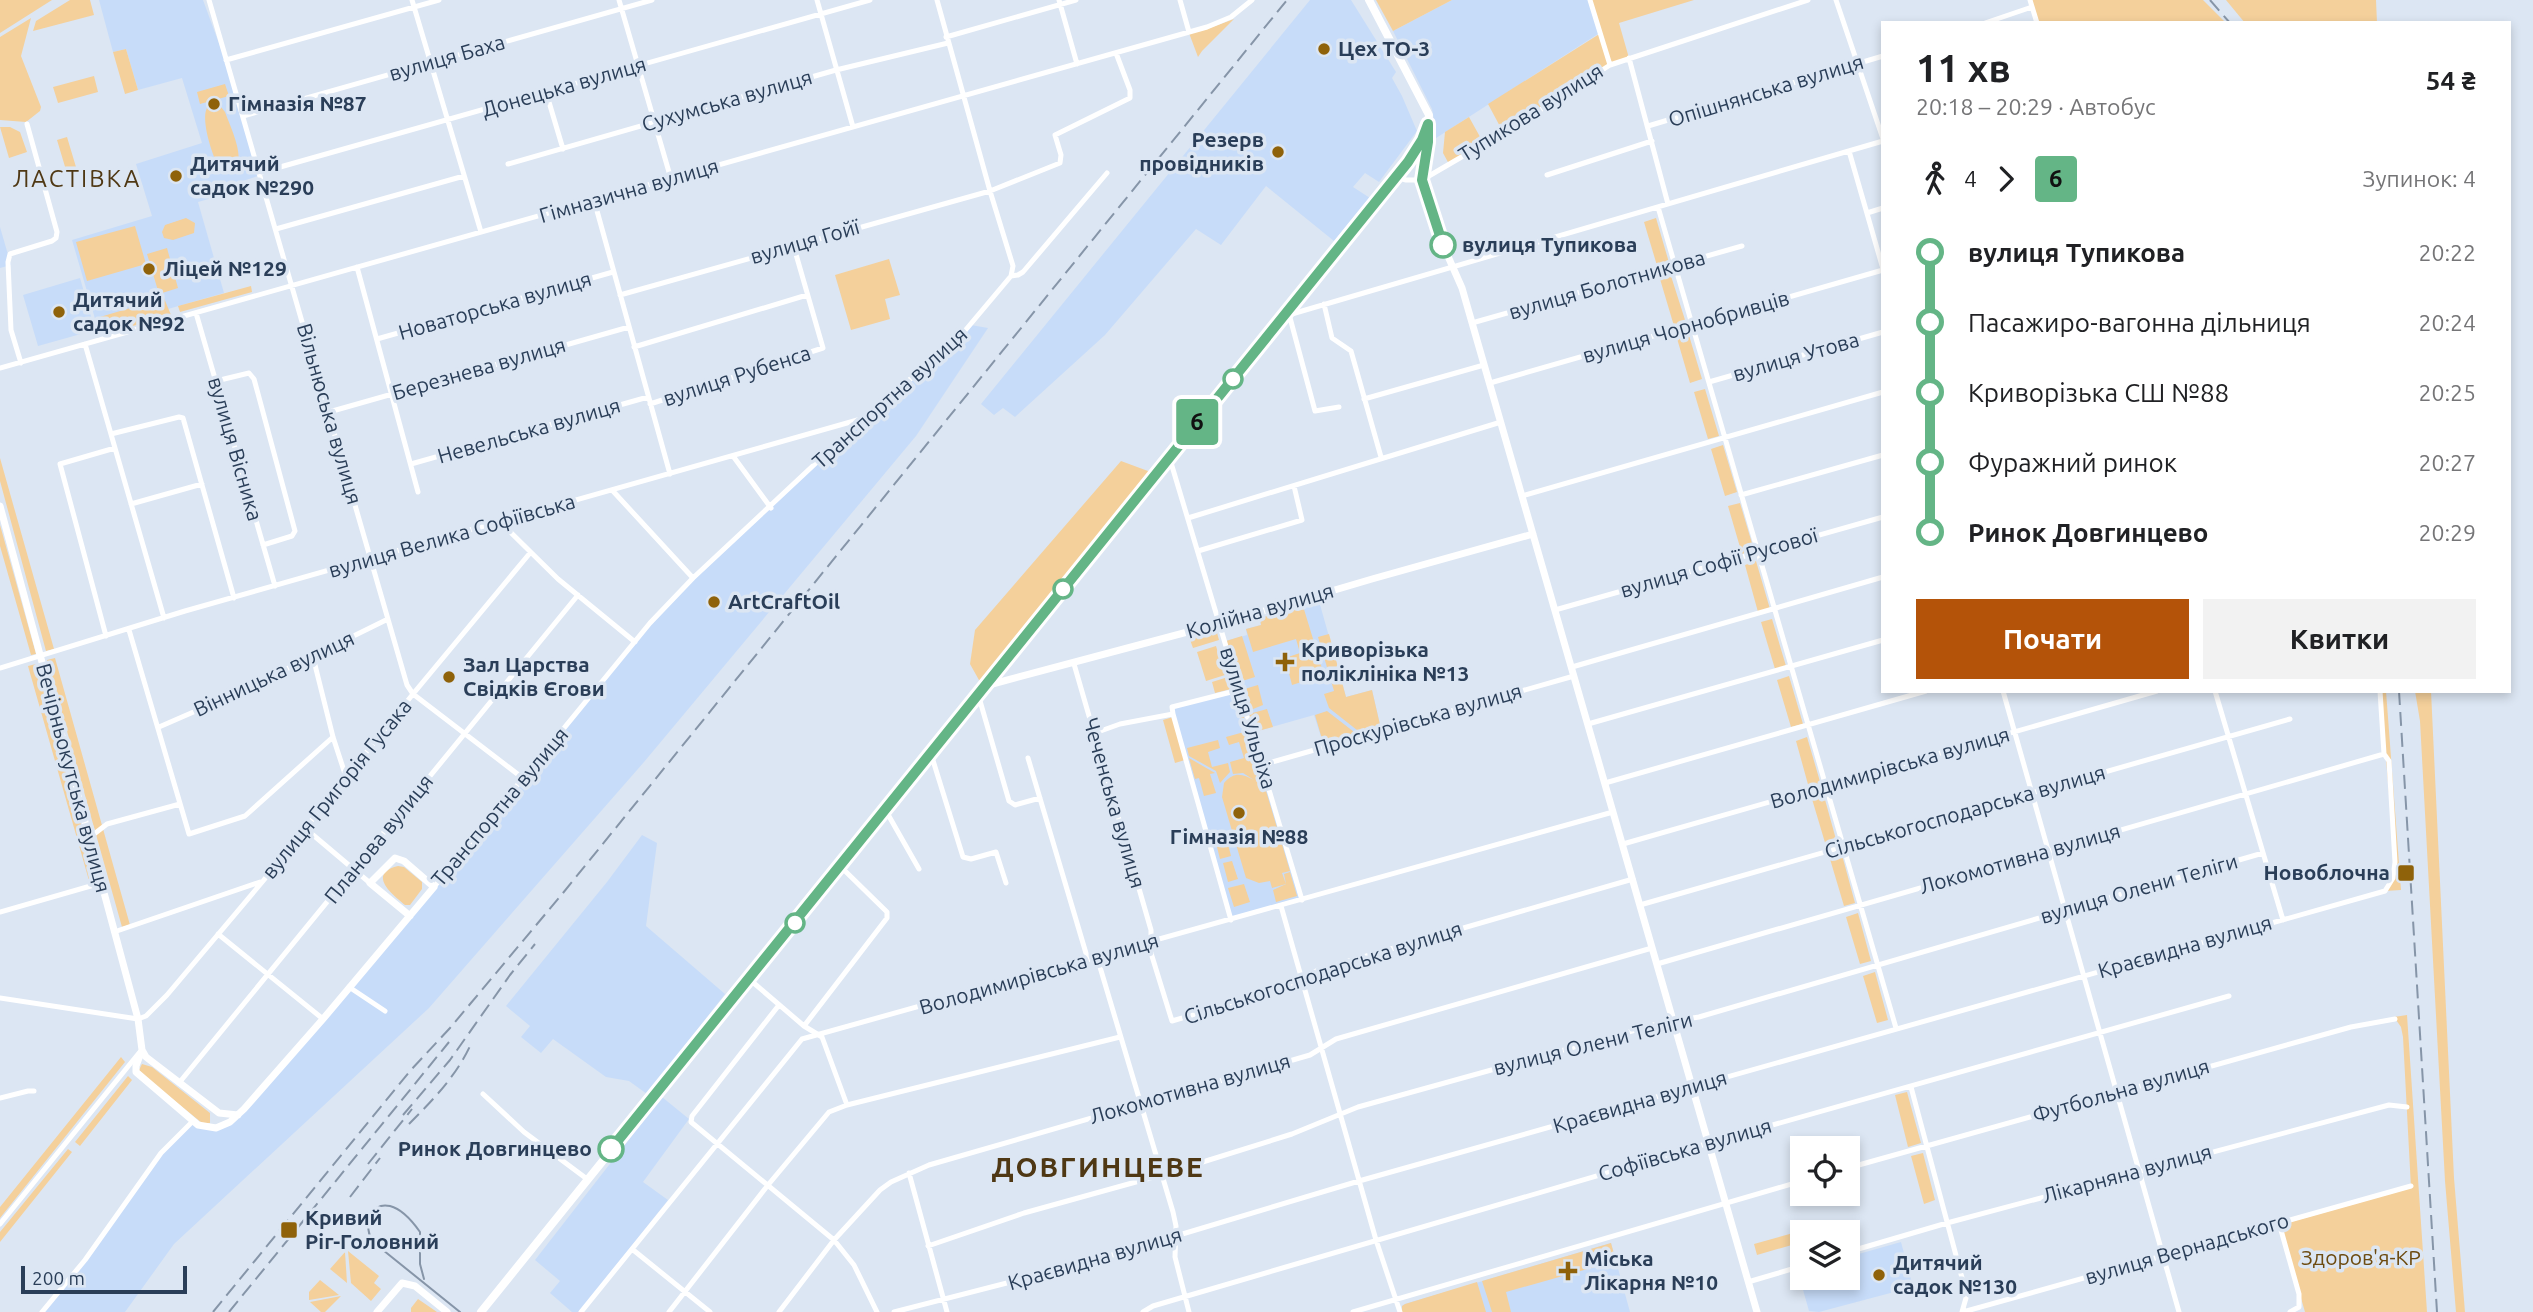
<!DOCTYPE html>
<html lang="uk">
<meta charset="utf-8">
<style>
body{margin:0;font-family:Ubuntu,sans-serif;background:#f2f2f2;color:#202124;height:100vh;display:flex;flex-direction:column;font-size:26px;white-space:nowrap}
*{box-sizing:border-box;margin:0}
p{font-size:23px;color:#757577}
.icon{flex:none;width:38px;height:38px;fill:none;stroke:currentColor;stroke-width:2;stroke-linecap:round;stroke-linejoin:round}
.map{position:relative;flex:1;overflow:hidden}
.panel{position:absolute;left:1881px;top:21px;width:630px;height:672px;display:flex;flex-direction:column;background:#fff;border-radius:0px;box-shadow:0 4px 10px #0003}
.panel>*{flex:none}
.badge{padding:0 14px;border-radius:5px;font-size:24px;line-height:46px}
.controls{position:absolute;left:1790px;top:1136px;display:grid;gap:14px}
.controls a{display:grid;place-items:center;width:70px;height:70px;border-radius:0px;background:#fff;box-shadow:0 4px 10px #0003;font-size:35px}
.scale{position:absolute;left:21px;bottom:18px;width:166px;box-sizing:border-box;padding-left:7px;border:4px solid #2a3e58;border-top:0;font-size:19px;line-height:24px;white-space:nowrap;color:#2a3e58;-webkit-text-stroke:5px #dce6f3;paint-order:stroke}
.map>.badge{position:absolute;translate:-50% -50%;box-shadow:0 0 0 4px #fff}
.legs{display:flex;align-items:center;gap:10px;height:77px;padding:0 35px;font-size:23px}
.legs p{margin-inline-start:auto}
.summary{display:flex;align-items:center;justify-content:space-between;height:119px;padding:0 35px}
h1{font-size:38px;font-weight:700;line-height:52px}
.cta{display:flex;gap:14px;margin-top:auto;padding:14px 35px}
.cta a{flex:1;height:80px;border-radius:0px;background:#b45309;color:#fff;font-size:28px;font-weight:700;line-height:80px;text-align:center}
.cta a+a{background:#f2f2f2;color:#202124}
ul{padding:0 35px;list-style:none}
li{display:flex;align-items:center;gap:24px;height:70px;font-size:26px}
li i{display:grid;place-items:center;width:10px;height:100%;margin:0 9px;background:currentColor}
li i::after{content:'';width:18px;height:18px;margin:-9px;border:5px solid;border-radius:50%;background:#fff}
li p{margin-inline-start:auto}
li:first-child i{background:linear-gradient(#0000 50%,currentColor 0)}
li:last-child i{background:linear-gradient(currentColor 50%,#0000 0)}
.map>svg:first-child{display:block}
.built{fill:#c7dcf9}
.green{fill:#f4d09b}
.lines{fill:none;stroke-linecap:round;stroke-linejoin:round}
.minor{stroke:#fff;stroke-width:5}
.tertiary{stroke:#fff;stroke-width:7}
.secondary{stroke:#fff;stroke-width:8}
.tram{stroke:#8695a8;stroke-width:2}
.rail{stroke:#8695a8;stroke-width:2;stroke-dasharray:14 7;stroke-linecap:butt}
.line-1-casing{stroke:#fff;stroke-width:16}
.line-1{stroke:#64b586;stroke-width:10}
.poi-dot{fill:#8f620a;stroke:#dce6f3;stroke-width:2.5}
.stop-1-dot{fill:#fff;stroke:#64b586;stroke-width:3.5}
.labels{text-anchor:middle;stroke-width:7;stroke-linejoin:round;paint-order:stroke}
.poi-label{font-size:21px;font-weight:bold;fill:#2a3e58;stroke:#dce6f3;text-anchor:start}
.street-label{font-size:21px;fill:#2a3e58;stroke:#dce6f3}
.stop-label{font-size:21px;font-weight:bold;fill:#2a3e58;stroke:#dce6f3;text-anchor:start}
.park-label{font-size:21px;fill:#6d4b10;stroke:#dce6f3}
.quarter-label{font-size:24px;letter-spacing:2px;fill:#4f3814;stroke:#dce6f3}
.district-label{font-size:28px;font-weight:bold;letter-spacing:2px;fill:#4f3814;stroke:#dce6f3}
</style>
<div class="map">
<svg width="2533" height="1312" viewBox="0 0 2533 1312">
<rect width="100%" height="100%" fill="#dce6f3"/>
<!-- built -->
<path class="built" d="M99,0H203L225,60L258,176L211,191L212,198L198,202L224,293L98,329L72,240L152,216L136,164L202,143L182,78L138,90L126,49L113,52Z
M1310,0H1351L1396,72L1392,78L1402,96L1417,131L1379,182L1365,173L1353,187L1370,198L1334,241L1266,186L1221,245L1196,229L1105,335L1015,417L1003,408L994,415L981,404Z
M1452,0H1590L1601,32L1433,140L1434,120L1432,109L1393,31Z
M0,227L11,265L0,268Z
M80,278L95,330L38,346L23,295Z
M971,325L988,328L916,436L644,762L429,1008L174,1244L125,1312H42L85,1260L143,1175L192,1122L206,1128L230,1122L323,1019L650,623L693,578L864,418Z
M1319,601L1346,697L1372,690L1381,729L1324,746L1314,715L1254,732L1226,641L1247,635L1246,629L1261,625L1260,618Z
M1239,690L1302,900L1231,920L1172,707Z
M642,835L657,843L646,926L725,994L647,1094L629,1081L606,1077L553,1039L541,1053L521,1037L530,1026L506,1006L607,882Z
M662,1097L689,1119L643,1182L668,1200L579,1312H572L550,1293L560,1281L535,1260Z
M1901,1242L1913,1287L1819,1312L1809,1311L1798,1272L1802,1271V1278H1848V1257Z
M1611,1243L1630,1312H1402V1306L1405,1304Z"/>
<!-- green -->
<path class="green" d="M0,0H52L0,33Z
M70,0H90L94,15L33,31L36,21Z
M1376,0H1452L1393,31Z
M1590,0H1694L1619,23L1629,58L1610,65L1503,132L1488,104L1601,33Z
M2032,0H2203L2226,23H2039Z
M2226,0H2376L2377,23H2245Z
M31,18L21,56L41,107L40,111L26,122L0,120V37Z
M1234,19L1202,51L1198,57L1189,33L1207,29Z
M126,49L138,90L125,94L113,52Z
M94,76L98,92L58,103L53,87Z
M225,84L229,96L200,104L197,92Z
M212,106L221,107L225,112C231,129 248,161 232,174H223C214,163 200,120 207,108Z
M1469,117L1484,144L1449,164L1443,153L1445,132Z
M0,127H10L20,132L27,152L9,158Z
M67,137L76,167L66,170L57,140Z
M186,218L195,223L194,233L173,240L164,238L162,232L165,225Z
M1656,218L1670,266L1658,269L1644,222Z
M135,226L146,264L87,281L76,242Z
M167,248L178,288L159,294L147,254Z
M889,259L900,295L885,299L890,319L851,330L835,275Z
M1671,276L1686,323L1674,326L1660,279Z
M251,286L252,292L180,312L178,306Z
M164,298L171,315L105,334L100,317Z
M1688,332L1702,379L1690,383L1676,335Z
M1705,389L1719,436L1708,439L1694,392Z
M1723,445L1737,492L1725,496L1711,449Z
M0,458L54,649L46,651L0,481Z
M1121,461L1156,474L984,689L970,664L975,630Z
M1740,503L1754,550L1742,554L1728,506Z
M0,525L36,654L31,655L0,546Z
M1756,561L1770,609L1758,612L1745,565Z
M1303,606L1324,675L1292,685L1285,658L1300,653L1296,639L1253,652L1246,629L1261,625L1260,618Z
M1772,619L1786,666L1775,669L1761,622Z
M1216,629L1219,640L1193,648L1189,637Z
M1329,634L1346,697L1372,690L1381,729L1362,734L1329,708L1324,694L1334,691L1318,637Z
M1242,636L1255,677L1239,682L1226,641Z
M1216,646L1225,675L1206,681L1197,652Z
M55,658L130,925L122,927L47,660Z
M36,664L97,882L90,884L28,666Z
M1789,676L1803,724L1791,727L1777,680Z
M1228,677L1231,689L1215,693L1212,682Z
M1258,685L1263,705L1248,711L1241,690Z
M2380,691H2386L2401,890L2385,891L2393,878L2395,862Z
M2415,691H2431L2454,1178L2465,1312H2456L2445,1181L2420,721Z
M1237,694L1290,871L1282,873L1286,884L1284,874L1290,872L1297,896L1276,902L1273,890L1286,884L1272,888L1270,881L1259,883L1246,878L1222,797L1224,783C1234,771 1243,774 1254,780L1243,773L1233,774L1230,762L1244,758L1239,742L1229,745L1226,737L1244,732L1234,695Z
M1267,709L1273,727L1254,732L1249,714Z
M1327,711L1358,735L1324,746L1315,715Z
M1173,717L1185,760L1175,763L1163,720Z
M1807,737L1821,785L1809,788L1796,741Z
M1218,740L1220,748L1208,752L1212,767L1228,763L1230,772L1220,783L1216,771L1189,756L1187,748Z
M1189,758L1215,773L1210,774L1216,793L1204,796L1199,778L1195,779Z
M1824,796L1837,843L1826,846L1812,799Z
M1225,832L1231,856L1220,859L1214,835Z
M1842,855L1855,903L1844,906L1830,859Z
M1232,861L1238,879L1228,882L1223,863Z
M398,866L404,867L422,882V889L410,905H405C393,895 366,874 398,866Z
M1244,884L1250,902L1234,907L1228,888Z
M1858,913L1871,961L1860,964L1846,917Z
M1875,972L1888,1020L1877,1023L1863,976Z
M2407,1015L2427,1312H2305L2280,1225L2411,1188L2403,1037L2401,1027L2394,1017Z
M121,1057L125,1062L0,1218V1207Z
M142,1064L152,1067L210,1113V1123H202L144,1076L139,1070Z
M128,1076L132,1080L80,1146L75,1142Z
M1907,1092L1921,1143L1908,1147L1895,1095Z
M68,1149L72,1152L0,1242V1232Z
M1923,1153L1935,1200L1924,1204L1911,1156Z
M1832,1222L1835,1232H1802V1242L1757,1255L1754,1244Z
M1611,1243L1616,1261L1506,1292L1511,1312H1492L1482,1281Z
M348,1251L379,1276L374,1283L381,1289L371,1301L351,1283Z
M345,1252L347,1283L330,1269Z
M320,1280L339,1295L309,1300V1292Z
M1477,1282L1486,1312H1402V1306L1405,1304Z
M341,1296L325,1312H321L310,1302Z
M418,1299L437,1312H411V1308Z"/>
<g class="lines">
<!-- minor -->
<path class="minor" d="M209,0L407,685L413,694L524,779
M412,0L481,232
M619,0L671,179
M817,0L853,127
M937,0L990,191L1060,163L1061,155L1055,135L1130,98V90L1116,53
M1059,0L1077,64
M1180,0L1189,32
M1590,0L1610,65
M1836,0L1883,139
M2030,0L2037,23
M1985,23L2032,7
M946,37L1076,0
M1629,58L1668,204
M226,60L439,0
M546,92L563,149
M243,116L652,0
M1648,126L1883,56
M1849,151L1883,269
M508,164L836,70L948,43
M259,173L870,0
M1547,175L1652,141
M1396,177L1406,180H1422L1520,123L1610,65L1808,0
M594,200L670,474
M1658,207L1896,1028
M1867,213L1883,208
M276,229L464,176
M357,267L418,492
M1011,276L1018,275L1023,272L1107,173
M1324,304L1332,338L1351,351L1381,457
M196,313L275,586
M1289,314L1315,411L1339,407
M1285,316L1883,141
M1472,323L1742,246
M377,339L613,272
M85,344L164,618
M634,347L807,295
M21,363L11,330L8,262L10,254L52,241L56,238L57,232L27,124
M0,368L1207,27L1231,17L1252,0
M216,381L249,373L254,379L295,531L292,536L263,545
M1709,382L1883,332
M1490,383L1883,270
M1364,399L1484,365
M650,404L823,348L793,244
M329,412L629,327
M111,434L179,417L183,418L234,598
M733,456L771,508
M1169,456L1302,900
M411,464L648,397
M612,490L693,578
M1741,495L1883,455
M1522,496L1883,392
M131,504L202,484
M1188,518L1501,422
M500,522L558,579L635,642
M1198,551L1302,520L1294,486
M1555,610L1883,517
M129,630L189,834L245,816L333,737
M106,636L60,464L115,448
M313,657L333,737L346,777
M1074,664L1151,930V953L1172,1021L1289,986L1318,970L1633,879
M1572,667L1883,577
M0,668L185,611L861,419
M2003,691L2179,1312
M2215,691L2283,920
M978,694L1009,801L1015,805L1040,798
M1173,714L1172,707L1239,690
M1588,724L1883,640
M159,727L244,690L388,619
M1095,733L1120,724L1173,714L1231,920
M931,754L963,857L971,859L996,852L1006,883
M1028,758L1088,960
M1262,765L1574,676
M1605,783L1926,691
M886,811L919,869
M306,829L370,883
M89,838L107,824L180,804
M1623,844L2157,691
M434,887L650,623L693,578L864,418L958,339L1011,276L1013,266L990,191L620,295
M1640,905L2290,719
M1281,906L1376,1240L1400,1312
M0,912L101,883
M114,932L260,882
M218,934L323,1019
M1097,957L1173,1212L1176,1226L1175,1257L1189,1312
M1657,964L2384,754
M749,979L804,1026L822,1037L847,1105
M349,987L385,1011
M0,998L138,1019L146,1016L167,995L263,881L413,694L530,553
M779,1005L692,1116L691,1122L834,1240L854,1265L877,1312
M804,1026L887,918V912L841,867
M179,1083L578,595
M1911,1087L1965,1289L1966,1298L1962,1312
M483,1094L524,1132L587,1179
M0,1098L28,1091H34
M1848,1168L2351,1027L2395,1019
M909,1173L947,1312
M2279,1223L2299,1294V1307L2290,1312
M0,1224L139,1053
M928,1246L1024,1213L1161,1175L1292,1134L1358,1107L1661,1023L1699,1017L2263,853
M632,1249L710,1312
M1848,1252L1947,1223L2389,1105L2407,1107
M1748,1282L1802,1266
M42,1312L85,1260L161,1153L192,1122
M581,1312L802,1039L1613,812
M669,1312L768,1185L829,1112L847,1105L1120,1037
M779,1312L834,1240L880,1190L891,1182L929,1165L1310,1055L1336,1039L1652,948
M894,1312L1089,1262L1359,1181L2385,891L2393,878L2395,862L2389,761L2384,754L2380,691
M1143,1312L1153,1306L1709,1143L2229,996
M1353,1312L1802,1181
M1963,1312L2411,1186"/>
<!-- tertiary -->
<path class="tertiary" d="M1428,128L1422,180L1443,245L1462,288L1757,1312
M0,506L138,1019L142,1050L136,1066V1072L198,1125L216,1128L230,1122L244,1109L323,1019L434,887L404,861L395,858L370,883L410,916
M985,686L1240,618L1372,579L1533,534
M142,1050L146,1057L219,1113L238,1115
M377,1312L402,1283L415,1286L447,1312"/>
<!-- secondary -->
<path class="secondary" d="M481,1312L1408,162C1417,147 1429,133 1429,115L1369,0"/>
<!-- tram -->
<path class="tram" d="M424,1279L420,1264V1232C413,1222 402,1209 390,1206C369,1201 363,1228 373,1242L460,1312"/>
<!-- rail -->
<path class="rail" d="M2210,0L2230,23
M2399,691L2437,1312
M403,1115L450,1060L510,975L535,944
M409,1124C433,1100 457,1075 471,1044
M368,1164L412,1109
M350,1197L380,1158
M213,1312L410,1071L450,1028L563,893L1287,0
M229,1312L449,1042"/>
</g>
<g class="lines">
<defs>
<path id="line-1" d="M611,1149L1408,162L1422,140L1428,124V142L1422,180L1443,245"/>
</defs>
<!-- line-1 casing -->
<use href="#line-1" class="line-1-casing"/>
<!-- line-1 -->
<use href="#line-1" class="line-1"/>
</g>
<!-- markers -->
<g class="poi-dot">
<circle cx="1324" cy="49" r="7"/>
<circle cx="214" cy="104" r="7"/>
<circle cx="1278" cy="152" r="7"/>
<circle cx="176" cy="176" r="7"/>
<circle cx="149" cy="269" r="7"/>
<circle cx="59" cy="312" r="7"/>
<circle cx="714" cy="602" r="7"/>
<path d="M1281.5 651.5h7v7h7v7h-7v7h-7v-7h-7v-7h7z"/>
<circle cx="449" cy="677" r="7"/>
<circle cx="1239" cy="813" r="7"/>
<rect x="2397" y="864" width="18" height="18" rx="3.5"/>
<rect x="280" y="1221" width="18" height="18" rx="3.5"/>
<path d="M1564.5 1260.5h7v7h7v7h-7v7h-7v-7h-7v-7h7z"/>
<circle cx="1879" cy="1275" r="7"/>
</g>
<g class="stop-1-dot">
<circle cx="1443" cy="245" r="12"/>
<circle cx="1233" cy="379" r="9"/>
<circle cx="1063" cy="589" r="9"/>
<circle cx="795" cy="923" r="9"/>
<circle cx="611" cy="1149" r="12"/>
</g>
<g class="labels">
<!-- poi labels -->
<g class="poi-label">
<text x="1338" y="56">Цех ТО-3</text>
<text x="228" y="111">Гімназія №87</text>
<text x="1264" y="147" text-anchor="end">Резерв<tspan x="1264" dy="24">провідників</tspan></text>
<text x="190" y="171">Дитячий<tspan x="190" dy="24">садок №290</tspan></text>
<text x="163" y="276">Ліцей №129</text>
<text x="73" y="307">Дитячий<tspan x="73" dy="24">садок №92</tspan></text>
<text x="728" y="609">ArtCraftOil</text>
<text x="1301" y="657">Криворізька<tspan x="1301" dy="24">поліклініка №13</tspan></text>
<text x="463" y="672">Зал Царства<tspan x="463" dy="24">Свідків Єгови</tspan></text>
<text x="1239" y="844" text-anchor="middle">Гімназія №88</text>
<text x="2390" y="880" text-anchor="end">Новоблочна</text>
<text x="305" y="1225">Кривий<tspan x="305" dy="24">Ріг-Головний</tspan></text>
<text x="1584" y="1266">Міська<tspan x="1584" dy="24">Лікарня №10</tspan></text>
<text x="1893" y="1270">Дитячий<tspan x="1893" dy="24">садок №130</tspan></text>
</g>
<!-- street labels -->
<g class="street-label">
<text transform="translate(447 58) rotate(-16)" y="7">вулиця Баха</text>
<text transform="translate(564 87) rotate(-16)" y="7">Донецька вулиця</text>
<text transform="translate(1766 91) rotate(-17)" y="7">Опішнянська вулиця</text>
<text transform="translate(727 101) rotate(-16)" y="7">Сухумська вулиця</text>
<text transform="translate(1531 113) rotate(-32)" y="7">Тупикова вулиця</text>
<text transform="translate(629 191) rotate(-16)" y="7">Гімназична вулиця</text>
<text transform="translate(805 242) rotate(-16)" y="7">вулиця Гойї</text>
<text transform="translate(1607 285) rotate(-16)" y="7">вулиця Болотникова</text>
<text transform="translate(495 306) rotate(-16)" y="7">Новаторська вулиця</text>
<text transform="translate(1686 327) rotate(-16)" y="7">вулиця Чорнобривців</text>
<text transform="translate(1796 357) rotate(-16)" y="7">вулиця Утова</text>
<text transform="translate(479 369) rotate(-16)" y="7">Березнева вулиця</text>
<text transform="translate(737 376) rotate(-18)" y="7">вулиця Рубенса</text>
<text transform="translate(890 398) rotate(-42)" y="7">Транспортна вулиця</text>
<text transform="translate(329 414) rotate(74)" y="7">Вільнюська вулиця</text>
<text transform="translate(529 431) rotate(-16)" y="7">Невельська вулиця</text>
<text transform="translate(235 449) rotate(74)" y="7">вулиця Вісника</text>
<text transform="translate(452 536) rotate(-16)" y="7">вулиця Велика Софіївська</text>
<text transform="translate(1719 563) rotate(-16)" y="7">вулиця Софії Русової</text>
<text transform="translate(1260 611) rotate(-16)" y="7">Колійна вулиця</text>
<text transform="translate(274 674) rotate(-25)" y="7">Вінницька вулиця</text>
<text transform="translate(1248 718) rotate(73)" y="7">вулиця Ульріха</text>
<text transform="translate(1418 720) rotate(-16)" y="7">Проскурівська вулиця</text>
<text transform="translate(1890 768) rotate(-16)" y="7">Володимирівська вулиця</text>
<text transform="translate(73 778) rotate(75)" y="7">Вечірньокутська вулиця</text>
<text transform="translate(337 789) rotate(-51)" y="7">вулиця Григорія Гусака</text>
<text transform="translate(1114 803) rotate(74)" y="7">Чеченська вулиця</text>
<text transform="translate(500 807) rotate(-50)" y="7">Транспортна вулиця</text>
<text transform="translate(1965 812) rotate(-16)" y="7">Сільськогосподарська вулиця</text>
<text transform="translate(379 839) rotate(-51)" y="7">Планова вулиця</text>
<text transform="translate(2020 859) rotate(-16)" y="7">Локомотивна вулиця</text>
<text transform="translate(2139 889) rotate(-16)" y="7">вулиця Олени Теліги</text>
<text transform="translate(2185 947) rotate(-16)" y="7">Краєвидна вулиця</text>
<text transform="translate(1323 973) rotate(-18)" y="7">Сільськогосподарська вулиця</text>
<text transform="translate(1039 974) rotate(-16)" y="7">Володимирівська вулиця</text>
<text transform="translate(1593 1044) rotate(-14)" y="7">вулиця Олени Теліги</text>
<text transform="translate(1190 1089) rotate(-16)" y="7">Локомотивна вулиця</text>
<text transform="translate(2121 1091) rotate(-16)" y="7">Футбольна вулиця</text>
<text transform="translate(1640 1102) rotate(-16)" y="7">Краєвидна вулиця</text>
<text transform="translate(1685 1150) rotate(-16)" y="7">Софіївська вулиця</text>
<text transform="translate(2127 1174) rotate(-15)" y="7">Лікарняна вулиця</text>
<text transform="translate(2187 1249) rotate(-16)" y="7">вулиця Вернадського</text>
<text transform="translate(1095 1259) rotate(-16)" y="7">Краєвидна вулиця</text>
</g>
<!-- stop labels -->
<g class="stop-label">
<text x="1462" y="252">вулиця Тупикова</text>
<text x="592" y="1156" text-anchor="end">Ринок Довгинцево</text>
</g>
<!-- park labels -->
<g class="park-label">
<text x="2361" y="1265">Здоров'я-КР</text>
</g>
<!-- quarter labels -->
<g class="quarter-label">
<text x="77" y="187">ЛАСТІВКА</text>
</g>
<!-- district labels -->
<g class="district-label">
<text x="1098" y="1177">ДОВГИНЦЕВЕ</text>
</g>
</g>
</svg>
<div class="controls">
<a><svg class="icon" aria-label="locate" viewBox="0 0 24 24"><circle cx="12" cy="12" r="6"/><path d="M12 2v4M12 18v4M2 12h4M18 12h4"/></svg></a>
<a><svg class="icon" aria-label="layers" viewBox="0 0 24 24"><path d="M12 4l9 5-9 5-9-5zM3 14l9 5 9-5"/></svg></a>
</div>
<div class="scale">200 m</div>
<b class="badge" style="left:1197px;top:422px;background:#64b586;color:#111">6</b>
<section class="panel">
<div class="summary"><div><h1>11 хв</h1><p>20:18 – 20:29 · Автобус</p></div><b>54 ₴</b></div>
<div class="legs"><svg class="icon" aria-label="walk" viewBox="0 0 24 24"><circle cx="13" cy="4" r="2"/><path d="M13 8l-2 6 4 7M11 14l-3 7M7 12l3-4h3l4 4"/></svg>4<svg class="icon" aria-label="forward" viewBox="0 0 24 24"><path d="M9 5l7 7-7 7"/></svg><b class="badge" style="background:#64b586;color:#111">6</b><p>Зупинок: 4</p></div>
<ul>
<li><i style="color:#64b586"></i><b>вулиця Тупикова</b><p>20:22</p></li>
<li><i style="color:#64b586"></i><span>Пасажиро-вагонна дільниця</span><p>20:24</p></li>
<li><i style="color:#64b586"></i><span>Криворізька СШ №88</span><p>20:25</p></li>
<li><i style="color:#64b586"></i><span>Фуражний ринок</span><p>20:27</p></li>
<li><i style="color:#64b586"></i><b>Ринок Довгинцево</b><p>20:29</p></li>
</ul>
<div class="cta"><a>Почати</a><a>Квитки</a></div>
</section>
</div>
